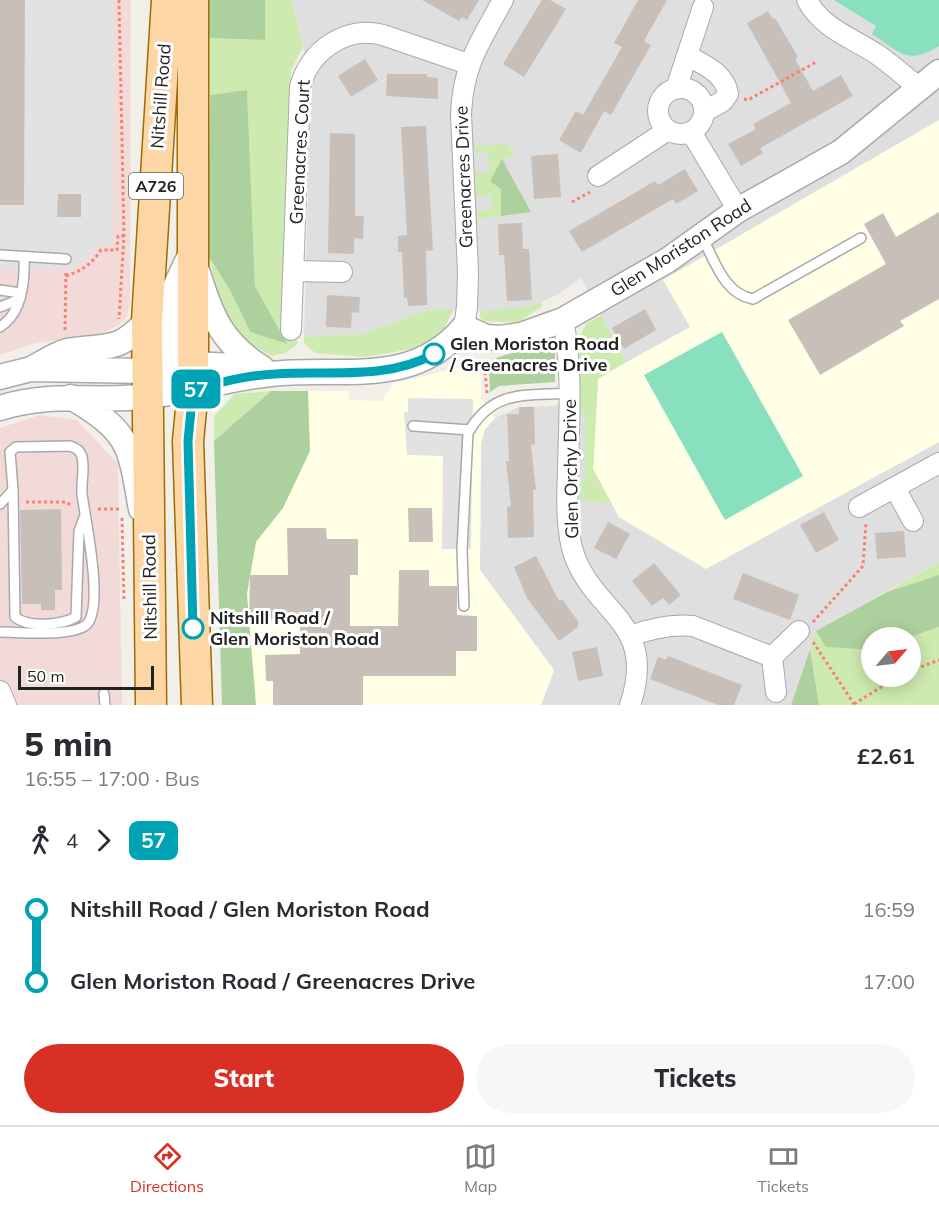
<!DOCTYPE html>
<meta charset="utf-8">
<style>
body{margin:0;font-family:Mulish,sans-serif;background:#f7f7f7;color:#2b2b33;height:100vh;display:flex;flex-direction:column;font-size:22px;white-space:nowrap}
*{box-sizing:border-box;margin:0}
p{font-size:20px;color:#7c7c81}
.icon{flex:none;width:33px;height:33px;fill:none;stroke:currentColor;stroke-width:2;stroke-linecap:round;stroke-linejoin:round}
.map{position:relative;height:705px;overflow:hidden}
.side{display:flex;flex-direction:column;background:#fff;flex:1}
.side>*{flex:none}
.badge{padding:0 12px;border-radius:9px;font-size:21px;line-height:39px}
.needle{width:39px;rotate:62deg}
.buttons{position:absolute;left:861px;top:627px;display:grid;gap:12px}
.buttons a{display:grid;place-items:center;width:60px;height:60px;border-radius:50%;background:#fff;box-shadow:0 3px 15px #0003;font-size:30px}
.scale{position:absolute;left:18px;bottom:15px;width:136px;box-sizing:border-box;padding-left:6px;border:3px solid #222;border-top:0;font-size:16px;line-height:21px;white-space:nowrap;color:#222;-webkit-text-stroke:4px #fff;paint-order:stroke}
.map>.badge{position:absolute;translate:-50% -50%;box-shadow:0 0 0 3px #fff}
.legs{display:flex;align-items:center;gap:9px;height:66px;padding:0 24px;font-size:20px}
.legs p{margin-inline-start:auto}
.head{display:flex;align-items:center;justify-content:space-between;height:102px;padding:0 24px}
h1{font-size:33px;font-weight:800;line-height:45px}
.cta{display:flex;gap:12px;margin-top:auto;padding:12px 24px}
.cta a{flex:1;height:69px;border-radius:36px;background:#d93025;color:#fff;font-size:24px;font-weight:800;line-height:69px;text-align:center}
.cta a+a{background:#f7f7f7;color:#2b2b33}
ul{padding:0 24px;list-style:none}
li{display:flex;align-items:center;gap:21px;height:72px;font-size:22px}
li i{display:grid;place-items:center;width:9px;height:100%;margin:0 8px;background:currentColor}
li i::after{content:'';width:15px;height:15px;margin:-8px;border:4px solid;border-radius:50%;background:#fff}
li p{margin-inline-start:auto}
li:first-child i{background:linear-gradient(#0000 50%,currentColor 0)}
li:last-child i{background:linear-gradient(currentColor 50%,#0000 0)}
.tab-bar{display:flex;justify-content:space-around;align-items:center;height:84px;border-top:2px solid #e1e1e2;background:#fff;font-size:16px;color:#7c7c81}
.tab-bar a{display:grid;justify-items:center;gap:3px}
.tab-bar .current{color:#d93025}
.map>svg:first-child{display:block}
.residential{fill:#e0dfdf}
.commercial{fill:#f2dad9}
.education{fill:#ffffe5}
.grass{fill:#cdebb0}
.forest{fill:#add19e}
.pitch{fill:#88e0be}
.parking{fill:#e2e2e2}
.building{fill:#c7bfb8}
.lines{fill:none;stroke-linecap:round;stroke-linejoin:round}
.service-casing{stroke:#a9a9a9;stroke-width:12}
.minor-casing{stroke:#a9a9a9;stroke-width:22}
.tertiary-casing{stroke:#a9a9a9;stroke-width:27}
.primary-casing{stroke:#a06b00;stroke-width:33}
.path{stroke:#fa8072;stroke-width:3;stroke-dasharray:3 3;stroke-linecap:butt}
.service{stroke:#fff;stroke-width:9}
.minor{stroke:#fff;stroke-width:20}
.tertiary{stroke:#fff;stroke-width:24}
.primary{stroke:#fcd6a4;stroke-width:30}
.line-1-casing{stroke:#fff;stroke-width:14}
.line-1{stroke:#00a3b4;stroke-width:9}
.stop-1-dot{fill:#fff;stroke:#00a3b4;stroke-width:3}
.labels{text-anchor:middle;stroke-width:6;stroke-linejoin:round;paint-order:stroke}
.shield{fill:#fff;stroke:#646464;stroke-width:1.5}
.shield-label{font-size:16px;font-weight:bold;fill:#222}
.street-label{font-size:18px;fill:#222;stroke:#fff}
.stop-label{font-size:18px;font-weight:bold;fill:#222;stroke:#fff;text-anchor:start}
</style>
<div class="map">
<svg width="939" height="705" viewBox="0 0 939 705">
<rect width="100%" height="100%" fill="#f2efe9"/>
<!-- residential -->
<path class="residential" d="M292,0H939V562L816,631L791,705H541L554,670L480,570L481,443L485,429L495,418L519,407L555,406L626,362L581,278L555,296L530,307L492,312L429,309L363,334L304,337L311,81Z"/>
<!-- commercial -->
<path class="commercial" d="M0,0H131L130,304L127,317L119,325L99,335L35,343L0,355Z
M40,415L77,420L118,464L122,705H0V428Z"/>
<!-- education -->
<path class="education" d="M939,120V442L706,569L619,517L593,469L598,378L690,327L663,280Z
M482,362L481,398L495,418L485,429L481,443L480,570L554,670L541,705H237L233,425L271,391H349V400L382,401L392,384Z"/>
<!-- grass -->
<path class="grass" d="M265,0H292L303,47L291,71L282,332L297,340L298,344L285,353L272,356L234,335L222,308L208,255L231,292L250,332L286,344L255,286L247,91L210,95L209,38L265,40Z
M507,144L515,153L513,157L502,159L501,216L478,219L477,211L492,209L491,196H477L475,173L489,172L488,152L475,153L474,146Z
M541,302L543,306L517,323L483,321L480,317V311L530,307Z
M429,309L453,310L441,335L419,347L395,352L364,357L315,353L304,343V337L363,334Z
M601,315L626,362L598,379L593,469L611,503L581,501L579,485L585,479V416L579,407L580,336L586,324Z
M271,391L214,441V416L235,394Z
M939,562V575L887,592Z
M939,627V705H819L810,649L816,631L827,647L871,650L872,676H910V637Z"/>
<!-- forest -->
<path class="forest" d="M209,0H265V40L209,38Z
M247,90L255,286L287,344L250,332L231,292L208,255L210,95Z
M502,159L531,212L501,216V189L490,181Z
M543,343L551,344L555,351V382L499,386L490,392L489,369L496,358Z
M271,391H308L310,451L283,508L256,542L247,594L256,705H222L214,441Z
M939,575V627L910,637L872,638L871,650L826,647L816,631L887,592Z
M810,649L819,705H791Z"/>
<!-- pitch -->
<path class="pitch" d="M834,0H939V46C907,66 900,52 872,34L876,26Z
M722,332L803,476L725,520L644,375Z"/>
<!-- parking -->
<path class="parking" d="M25,0H114L112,246L98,245L87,261L71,269L0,270V205L24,204Z
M408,398L473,399L471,549H442L443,456L407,455L404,412H408Z"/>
<!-- building -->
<path class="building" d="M0,0H25L24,205H0Z
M422,0H479L467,20L462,17L459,21Z
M542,0H550L566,9L524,77L503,64Z
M638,0H667L644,41L651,45L611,115L604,111L581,153L559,140L576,111L583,115L622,47L614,43Z
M768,11L773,19L775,18L798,57L795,59L813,91L841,75L853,96L760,148L763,153L741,166L728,144L756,129L753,124L791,103L747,23Z
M365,59L378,80L351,97L338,76Z
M387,74H427V77L438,78V99L386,96Z
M426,126L433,250L426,251L427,305L408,306L407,297L404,298L402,252H398V236L407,235L401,127Z
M330,133L355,134V216H364L363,239L354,238V254L328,253Z
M558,154L561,197L534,199L531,156Z
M685,169L698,191L676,204L673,199L582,252L569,231L655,181L658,185Z
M58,194H81V217H57Z
M939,212V299L900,321L904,326L820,375L788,320L886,264L864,224L883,213L896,237Z
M522,223L523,249H529L532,300L507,301L504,255H499L498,224Z
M327,295L360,297L359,313L352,312L351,328L326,327Z
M645,309L656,330L624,349L612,328Z
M519,407H534L535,444L531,445L536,490H533L534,537L508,538L507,507L511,506L506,461H509L507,414H519Z
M408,508H432L433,542H409Z
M61,509L62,590H55V610H41V604H22L20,510Z
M824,512L839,540L816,553L800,525Z
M608,522L630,534L616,559L594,548Z
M287,528H326L327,539H358V575H350V626H398L399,570H429V586H457V615L477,616V651H456V676H363V705H273V681H266L265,655L300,654V620L249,619L250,575H288Z
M904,531L906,557L877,559L875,533Z
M536,556L559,601L562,599L578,621V627L559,641L527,598L514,567Z
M654,563L681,595L669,605L663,598L652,606L632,581Z
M743,573L799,595L790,620L733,599Z
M597,647L603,676L578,681L572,652Z
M668,656L742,685L734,705H718L650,679L658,657L666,660Z"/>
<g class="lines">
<defs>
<path id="service" d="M702,237C715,261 724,294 753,299L861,238
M0,255L66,259
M0,290L20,293
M0,307L20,299
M0,327C22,313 25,281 24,257
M413,426L470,430
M13,490L15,617C28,628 62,625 76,617L79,531L85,515
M0,504L13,490L10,452L16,447L70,446C76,448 80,450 82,457C85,469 81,482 82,494C85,518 105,609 86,625C71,637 20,632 0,632
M464,606L462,550L468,433C493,389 525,396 570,393
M104,694L105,705"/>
<path id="minor" d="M807,0C822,29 853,38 878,55C892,65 906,77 919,88
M688,56C704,65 725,73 728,94L723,101L704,112
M658 111a23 23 0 1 1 46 0a23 23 0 1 1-46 0Z
M676,89L703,7
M691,132L738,210
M598,176L668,130
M294,271L342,272
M563,320C573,369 569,420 568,470C567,495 566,523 572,548C590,614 659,619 630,705
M464,327L467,307L468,272L461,114C463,65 480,42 503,0
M291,330L300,87C309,51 346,25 383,35L468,64
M895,488L913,521
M859,507L939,463
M631,636C652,628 671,624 693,626L772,657
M0,691L6,705
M776,692L772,657L799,631"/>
<path id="tertiary" d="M198,273C211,316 222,343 262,368
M33,368C44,362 56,354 67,351C107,344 116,354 147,321
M0,377L31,369L147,371L191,364L234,366L253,370
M166,382L170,372V337L175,287L191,253
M71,397C91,409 118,425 127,448C135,466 137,490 141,509
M0,408C53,391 97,403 150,396C191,391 230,378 271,374C341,366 412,389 464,327L486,337L500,338L521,335L563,320L668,260L738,210L841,152L939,72"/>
<path id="primary" d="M193,0V389L188,441L197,705
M151,705L147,321L167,0"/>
</defs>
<!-- service casing -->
<use href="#service" class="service-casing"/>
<!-- minor casing -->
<use href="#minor" class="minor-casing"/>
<!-- tertiary casing -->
<use href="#tertiary" class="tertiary-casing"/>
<!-- primary casing -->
<use href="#primary" class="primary-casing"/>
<!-- path -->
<path class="path" d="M119,0L124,235L119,319
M744,99L748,100L818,61
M572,202L590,192
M66,276C81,271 92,264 101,250H117L118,236H124
M65,330L66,270
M487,393L485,372L491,359
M26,502H67L70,505
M98,509H121
M122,518L124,601
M813,622L863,566L866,522
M813,642L854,704
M910,671L939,660
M854,704L899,676"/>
<!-- service -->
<use href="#service" class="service"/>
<!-- minor -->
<use href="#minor" class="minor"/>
<!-- tertiary -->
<use href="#tertiary" class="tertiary"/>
<!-- primary -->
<use href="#primary" class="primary"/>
</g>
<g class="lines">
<defs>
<path id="line-1" d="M193,628L188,441L193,389C219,383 247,375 275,374C328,370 385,381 434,354"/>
</defs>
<!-- line-1 casing -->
<use href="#line-1" class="line-1-casing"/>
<!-- line-1 -->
<use href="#line-1" class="line-1"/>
</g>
<!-- markers -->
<g class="stop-1-dot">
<circle cx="434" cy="354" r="10"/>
<circle cx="193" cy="628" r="10"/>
</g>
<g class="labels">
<!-- shield labels -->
<rect class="shield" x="129" y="173" width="54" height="26" rx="4.5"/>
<g class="shield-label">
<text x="156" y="192">A726</text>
</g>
<!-- street labels -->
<g class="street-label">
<text transform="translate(161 96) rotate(-86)" y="6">Nitshill Road</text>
<text transform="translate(300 152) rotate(-87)" y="6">Greenacres Court</text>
<text transform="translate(464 177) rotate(-92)" y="6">Greenacres Drive</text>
<text transform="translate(681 248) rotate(-33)" y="6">Glen Moriston Road</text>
<text transform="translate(571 469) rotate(-91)" y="6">Glen Orchy Drive</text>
<text transform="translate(150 587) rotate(-91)" y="6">Nitshill Road</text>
</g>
<!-- stop labels -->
<g class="stop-label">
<text x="450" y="350">Glen Moriston Road<tspan x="450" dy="21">/ Greenacres Drive</tspan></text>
<text x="210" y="624">Nitshill Road /<tspan x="210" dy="21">Glen Moriston Road</tspan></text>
</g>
</g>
</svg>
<div class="buttons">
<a><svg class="needle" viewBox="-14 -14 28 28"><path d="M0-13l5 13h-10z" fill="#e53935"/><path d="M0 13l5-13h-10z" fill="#7c7c81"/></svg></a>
</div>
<div class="scale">50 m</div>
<b class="badge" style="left:196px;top:389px;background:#00a3b4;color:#fff">57</b>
</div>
<section class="side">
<div class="head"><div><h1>5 min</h1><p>16:55 – 17:00 · Bus</p></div><b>£2.61</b></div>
<div class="legs"><svg class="icon" aria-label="walk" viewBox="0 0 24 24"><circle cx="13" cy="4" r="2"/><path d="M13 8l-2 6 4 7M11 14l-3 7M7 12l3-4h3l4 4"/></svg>4<svg class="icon" aria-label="forward" viewBox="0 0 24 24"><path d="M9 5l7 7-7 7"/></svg><b class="badge" style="background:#00a3b4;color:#fff">57</b></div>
<ul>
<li><i style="color:#00a3b4"></i><b>Nitshill Road / Glen Moriston Road</b><p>16:59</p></li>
<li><i style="color:#00a3b4"></i><b>Glen Moriston Road / Greenacres Drive</b><p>17:00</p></li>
</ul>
<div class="cta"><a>Start</a><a>Tickets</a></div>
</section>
<nav class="tab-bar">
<a class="current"><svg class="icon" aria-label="directions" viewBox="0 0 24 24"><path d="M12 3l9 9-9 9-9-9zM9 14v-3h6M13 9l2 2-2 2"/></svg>Directions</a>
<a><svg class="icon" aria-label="map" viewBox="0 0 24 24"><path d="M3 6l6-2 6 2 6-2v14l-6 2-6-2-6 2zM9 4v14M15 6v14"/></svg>Map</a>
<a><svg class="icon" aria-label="tickets" viewBox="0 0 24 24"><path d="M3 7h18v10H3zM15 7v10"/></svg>Tickets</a>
</nav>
